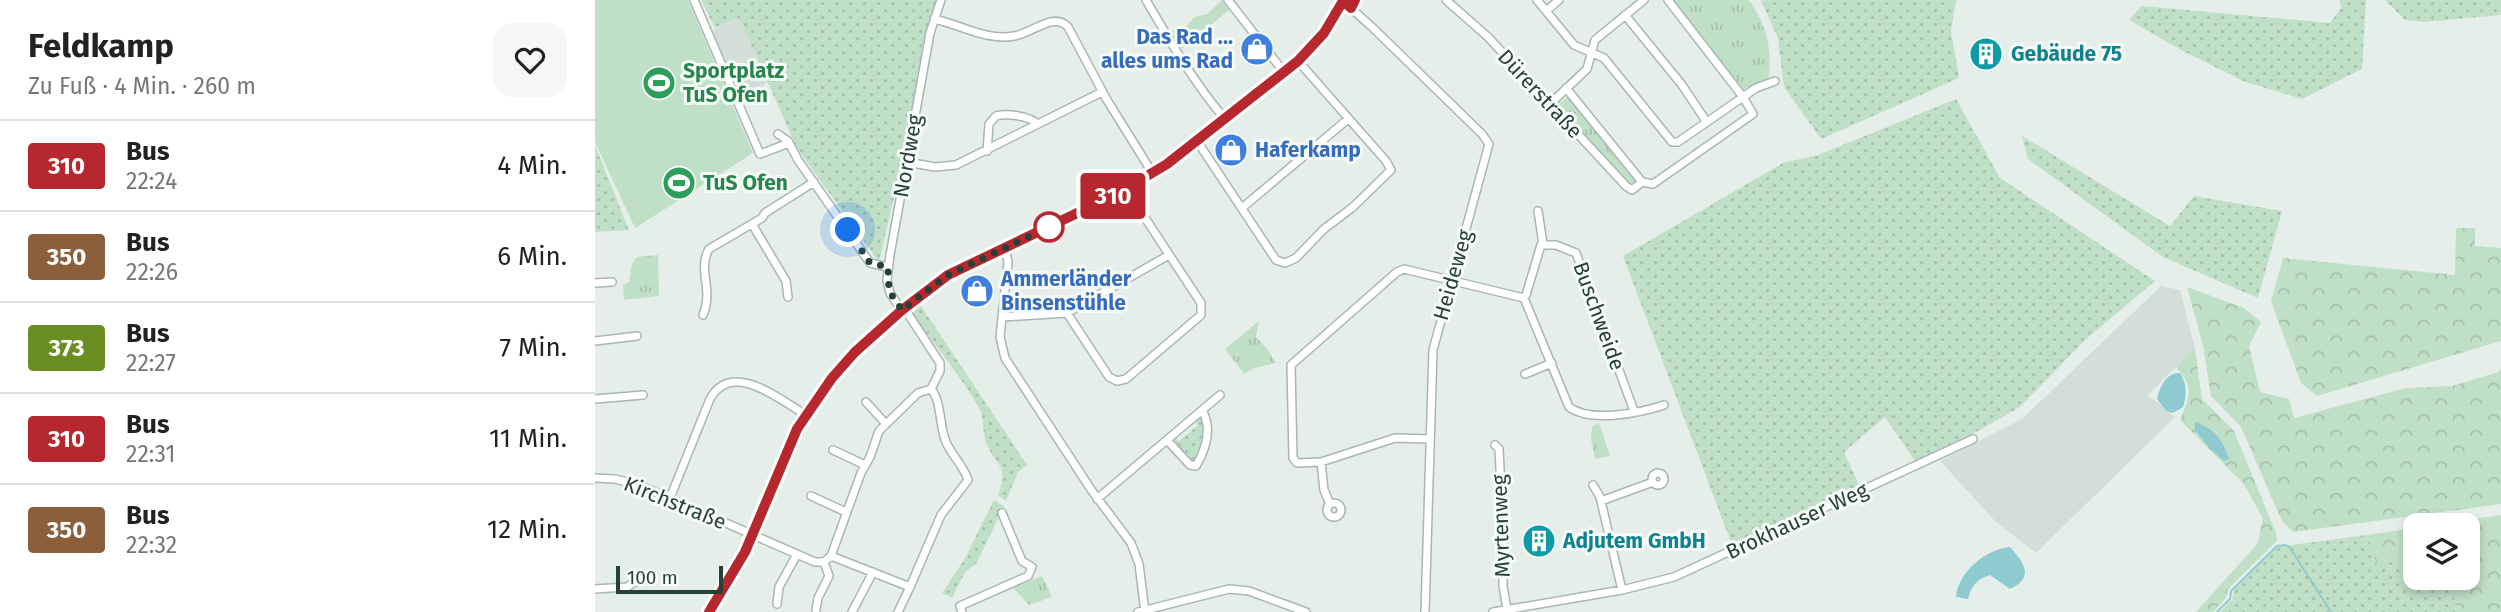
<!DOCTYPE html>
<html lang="de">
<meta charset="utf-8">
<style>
body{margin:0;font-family:"Fira Sans",sans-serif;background:#f6f6f6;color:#222;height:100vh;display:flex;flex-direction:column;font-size:26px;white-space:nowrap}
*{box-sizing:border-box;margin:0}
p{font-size:23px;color:#767676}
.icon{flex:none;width:38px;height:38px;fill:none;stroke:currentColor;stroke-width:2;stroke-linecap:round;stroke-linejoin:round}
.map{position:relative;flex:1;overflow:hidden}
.sheet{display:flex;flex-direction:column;background:#fff;width:595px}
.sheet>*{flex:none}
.badge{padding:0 14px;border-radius:5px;font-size:24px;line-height:46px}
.tools{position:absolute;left:1808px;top:513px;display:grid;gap:14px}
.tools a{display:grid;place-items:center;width:77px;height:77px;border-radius:14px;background:#fff;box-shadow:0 4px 10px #0003;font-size:35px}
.scale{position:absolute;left:21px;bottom:18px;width:107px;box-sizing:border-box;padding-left:7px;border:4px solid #254138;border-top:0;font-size:19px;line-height:24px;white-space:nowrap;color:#254138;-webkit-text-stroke:5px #f7fbf8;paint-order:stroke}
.you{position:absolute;width:35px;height:35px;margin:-18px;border:5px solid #fff;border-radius:50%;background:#1a73e8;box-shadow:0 0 0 10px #1a73e833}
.map>.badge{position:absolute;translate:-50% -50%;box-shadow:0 0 0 4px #fff}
.round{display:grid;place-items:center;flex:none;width:74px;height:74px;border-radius:21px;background:#f6f6f6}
.headline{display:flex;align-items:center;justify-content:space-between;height:119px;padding:0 28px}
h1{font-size:33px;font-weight:700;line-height:52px}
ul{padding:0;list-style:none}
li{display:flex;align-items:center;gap:21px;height:91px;padding:0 28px;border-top:2px solid #e0e0e0}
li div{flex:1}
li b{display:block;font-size:26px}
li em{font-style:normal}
li .badge{min-width:77px;font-weight:700;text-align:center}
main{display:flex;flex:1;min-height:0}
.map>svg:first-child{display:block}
.built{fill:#d4ded9}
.grass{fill:url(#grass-dots)}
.forest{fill:url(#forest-crowns)}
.park{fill:url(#park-tufts)}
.garden{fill:#c0dfc7}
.water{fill:#90cad1}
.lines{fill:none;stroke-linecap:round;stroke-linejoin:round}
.stream{stroke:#90cad1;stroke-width:2}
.minor-casing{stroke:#a8b7b1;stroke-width:10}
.minor{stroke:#fff;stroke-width:7}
.line-casing{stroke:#fff;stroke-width:16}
.line{stroke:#b7282e;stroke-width:10}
.walk{stroke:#254138;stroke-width:7;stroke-dasharray:0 12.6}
.stop-dot{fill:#fff;stroke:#b7282e;stroke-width:3.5}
.labels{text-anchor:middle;stroke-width:6;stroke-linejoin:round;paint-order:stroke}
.shop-label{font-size:21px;font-weight:bold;fill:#366cbe;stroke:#f7fbf8;text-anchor:start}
.culture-label{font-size:21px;font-weight:bold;fill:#0d838f;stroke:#f7fbf8;text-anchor:start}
.leisure-label{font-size:21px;font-weight:bold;fill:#27864d;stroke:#f7fbf8;text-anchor:start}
.street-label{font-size:21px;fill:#254138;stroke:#f7fbf8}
</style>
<main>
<section class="sheet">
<div class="headline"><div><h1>Feldkamp</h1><p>Zu Fuß · 4 Min. · 260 m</p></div><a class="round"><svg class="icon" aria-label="heart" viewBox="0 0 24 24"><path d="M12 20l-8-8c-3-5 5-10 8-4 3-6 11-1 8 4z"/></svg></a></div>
<ul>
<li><span class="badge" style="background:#b7282e;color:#fff">310</span><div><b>Bus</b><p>22:24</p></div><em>4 Min.</em></li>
<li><span class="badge" style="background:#8b5e3c;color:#fff">350</span><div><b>Bus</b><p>22:26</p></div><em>6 Min.</em></li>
<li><span class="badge" style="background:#6b8e23;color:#fff">373</span><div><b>Bus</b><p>22:27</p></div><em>7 Min.</em></li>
<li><span class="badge" style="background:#b7282e;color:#fff">310</span><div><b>Bus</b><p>22:31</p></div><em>11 Min.</em></li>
<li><span class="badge" style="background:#8b5e3c;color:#fff">350</span><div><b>Bus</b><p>22:32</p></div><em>12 Min.</em></li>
</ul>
</section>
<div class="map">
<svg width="1906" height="612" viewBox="0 0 1906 612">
<defs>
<pattern id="grass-dots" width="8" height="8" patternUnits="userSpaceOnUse" patternTransform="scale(1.75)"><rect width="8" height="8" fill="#c0dfc7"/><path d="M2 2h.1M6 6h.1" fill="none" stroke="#a5c1ac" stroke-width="1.8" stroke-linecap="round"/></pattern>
<pattern id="forest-crowns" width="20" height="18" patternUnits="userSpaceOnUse" patternTransform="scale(1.75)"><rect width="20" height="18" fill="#c0dfc7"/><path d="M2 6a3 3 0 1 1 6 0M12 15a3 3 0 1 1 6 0" fill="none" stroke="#a5c1ac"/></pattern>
<pattern id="park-tufts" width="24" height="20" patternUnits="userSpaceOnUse" patternTransform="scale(1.75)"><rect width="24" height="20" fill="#c0dfc7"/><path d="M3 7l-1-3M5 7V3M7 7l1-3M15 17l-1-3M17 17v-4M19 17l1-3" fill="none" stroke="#a5c1ac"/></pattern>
</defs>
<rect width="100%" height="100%" fill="#e6eeea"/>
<!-- built -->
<path class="built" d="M144,18L172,83L168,85L170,89L167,96L150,103L135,76L116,31Z
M1566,286L1585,290L1600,348L1553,395L1580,417L1441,553L1400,521L1345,461L1427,419Z"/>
<!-- grass -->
<path class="grass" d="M106,0H345L284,262L202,148L144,18L120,28Z
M1170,0H1361L1356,31L1364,78L1226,139L1189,87L1183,38L1166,1Z
M1744,0H1771L1767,69L1707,99L1648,81L1588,51L1534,20L1547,6L1735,23L1747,7Z
M1790,0H1906V15L1829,22L1810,20Z
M1361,99L1405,178L1560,281L1490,340L1425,407L1374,436L1320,461L1290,417L1249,452L1265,487L1137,545L1028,256L1188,163L1223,155Z
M1427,136L1575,226L1599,196L1687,211L1663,298L1568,257L1433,159Z
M0,145L34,230L0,232Z
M322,305L326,306L432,465L423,472L411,501L403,495C413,464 404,470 392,445C387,434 390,419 384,408C366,376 340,346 318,314Z
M603,418L609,422V444L600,462H597L578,439L580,437L584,441L603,425L599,420Z
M399,500L409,506L381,564L370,572L357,598L347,593L369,560Z
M1772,535L1782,564L1820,552V578H1857L1861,612H1625L1637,600L1639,590L1682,547Z"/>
<!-- forest -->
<path class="forest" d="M1861,228H1880V246L1906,248V341L1722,396L1706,383L1676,301L1688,258L1860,275Z
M1592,287L1649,308L1666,322L1654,346L1665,392L1694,399L1699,418L1811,388L1857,386L1903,372L1906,368V504L1698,532L1687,521L1646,427L1616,396L1608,345Z
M1600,348L1607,399L1639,431L1681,533L1682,541L1633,589L1631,598L1618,612H1601L1663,543L1668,518L1648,483L1585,420C1595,395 1600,389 1581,367Z
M1906,515V612H1861L1857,578H1872V525H1838Z
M1820,528V552L1782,565L1772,535Z"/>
<!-- park -->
<path class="park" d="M627,0L634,10L587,49L575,31L592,26L599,17L612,14Z
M1076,0H1154C1170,22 1179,52 1173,79L1147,90Z
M975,95L1042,181L1035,184L1030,181L961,106Z
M63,255L64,296L29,300L28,285L34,282L37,264L42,257Z
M664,321L661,337L670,346L681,363L659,368L649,374L630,349Z
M1004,423L1015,456L1000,459L996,439L997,426Z
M447,576L457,597L434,605L418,588Z"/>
<!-- garden -->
<path class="garden" d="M0,0H93L158,153L40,228L0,142Z"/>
<!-- water -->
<path class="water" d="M1585,373C1592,384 1592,394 1588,407L1578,413L1571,411L1562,399C1565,387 1571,372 1585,373Z
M1600,422C1620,429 1628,440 1634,459L1629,461L1616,450L1600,430Z
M1415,547C1429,562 1440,578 1415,589L1395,575C1381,579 1376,587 1373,599L1361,597C1363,572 1391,549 1415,547Z"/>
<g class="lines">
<!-- stream -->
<path class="stream" d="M1622,612L1635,599L1636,591L1682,546L1691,545L1695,548L1736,612"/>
<defs>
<path id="minor" d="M99,0L165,154L194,143
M551,0C575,41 599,83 630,119
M633,0L688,71
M747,0L778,28L887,134L894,144L838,350L830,612
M851,0L893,37L1031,186L1037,190L1047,182L1058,184L1158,114L1148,97L1073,0
M942,0L979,45L1009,58L1077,142H1083L1161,88L1180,81
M951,11L964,0
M1030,15L1087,85L1111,121
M339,19C367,25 390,41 419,36C436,34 459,11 473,27L512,100L558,174
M971,88L1047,182
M955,104L992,69L1000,40L1049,0
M183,134L193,141L203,160L275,263L293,267
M602,141L681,260L690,263L701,258L729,229L758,207L796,170L791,161L703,61
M392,151L394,124L401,116C413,113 434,116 443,124
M312,162L340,167L361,165L507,92
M647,208L753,119
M943,211L948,244
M157,224L191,281L193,297
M410,247L413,262L405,337L410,358L497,491L536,543L544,564L550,612
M0,283L17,282
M928,298L931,295L946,245H961L981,253L1039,411
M472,313L514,377L522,381L531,379L606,315V303L531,189
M108,315C119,289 102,270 114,249L167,218L170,213L219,182
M407,317L472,313L574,255
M0,341L42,336
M930,374L957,363
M0,399L48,395
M271,402L291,424
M835,439L800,438L726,462L702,463L698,458L696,365L802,272L809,269L929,298L974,407C996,423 1045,413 1069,405
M572,440L595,465L601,466C611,449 618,429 607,410
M900,445L904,449L908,529V586L912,609
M238,450L270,465
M726,462L729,490L735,504
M1057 479a6 6 0 1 1 12 0a6 6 0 1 1-12 0Z
M0,478L20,479L44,485L220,562H229L236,556L266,473L275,457L284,431L323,393L336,389L345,371V363L313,314L303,305L295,293L292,280L295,255L335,33L346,0
M998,485L1005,497L1027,590
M216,496L251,512
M75,498L115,399C137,359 185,400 211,415
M502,499L625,395
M1006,501L1058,482
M732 510a7 7 0 1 1 14 0a7 7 0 1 1-14 0Z
M236,556L315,587L346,515L373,480C369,466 357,456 351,442C344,426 347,402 336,389
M0,589L32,587L46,578
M182,604L184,587L202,554
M221,610L223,598L234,576L229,562
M114,612L155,543L202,429L227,391L260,352L307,310L353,275L522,194L565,169L710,54L729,33L749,0
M257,612L278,572
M303,612L315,587
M367,612L365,606L433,576L437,567L427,561L407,513
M543,612L634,589L654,591L711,612
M898,612L1027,590L1079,577L1378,439"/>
</defs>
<!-- minor casing -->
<use href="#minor" class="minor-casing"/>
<!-- minor -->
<use href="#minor" class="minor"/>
</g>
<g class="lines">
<defs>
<path id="line" d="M114,612L150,552L202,429L237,378L260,352L307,310L353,275L522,194L572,164L703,61L729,33L748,1L756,8L760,0"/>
</defs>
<!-- line casing -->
<use href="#line" class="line-casing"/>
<!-- line -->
<use href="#line" class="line"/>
<!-- walk -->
<path class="walk" d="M253,230L275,263L293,267L294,291L307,310L353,275L454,227"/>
</g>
<!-- icons -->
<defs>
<symbol id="shop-disc" viewBox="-11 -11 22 22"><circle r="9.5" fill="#3f7fe0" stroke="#f7fbf8"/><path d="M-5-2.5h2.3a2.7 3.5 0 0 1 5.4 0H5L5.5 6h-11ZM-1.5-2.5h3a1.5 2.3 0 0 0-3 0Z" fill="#fff"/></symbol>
<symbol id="building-disc" viewBox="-11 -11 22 22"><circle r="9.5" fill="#0f9aa8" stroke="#f7fbf8"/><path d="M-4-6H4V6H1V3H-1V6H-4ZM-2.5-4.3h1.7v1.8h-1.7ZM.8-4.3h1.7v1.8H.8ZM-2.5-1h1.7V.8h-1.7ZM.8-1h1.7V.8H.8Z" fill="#fff"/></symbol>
<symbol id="stadium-disc" viewBox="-11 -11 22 22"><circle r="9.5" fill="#2e9e5b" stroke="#f7fbf8"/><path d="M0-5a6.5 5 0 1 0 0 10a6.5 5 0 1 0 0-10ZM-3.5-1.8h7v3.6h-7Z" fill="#fff"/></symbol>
</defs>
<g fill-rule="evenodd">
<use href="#shop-disc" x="643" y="30" width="38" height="38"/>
<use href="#building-disc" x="1372" y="35" width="38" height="38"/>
<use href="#stadium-disc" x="45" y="64" width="38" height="38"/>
<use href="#shop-disc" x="617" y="131" width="38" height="38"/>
<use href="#stadium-disc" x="65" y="164" width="38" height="38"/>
<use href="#shop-disc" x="363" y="272" width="38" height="38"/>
<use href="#building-disc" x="925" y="522" width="38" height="38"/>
</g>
<!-- markers -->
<circle class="stop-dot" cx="454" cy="227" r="14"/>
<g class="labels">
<!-- shop labels -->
<g class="shop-label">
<text x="638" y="44" text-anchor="end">Das Rad ...<tspan x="638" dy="24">alles ums Rad</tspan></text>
<text x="660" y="157">Haferkamp</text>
<text x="406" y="286">Ammerländer<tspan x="406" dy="24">Binsenstühle</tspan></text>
</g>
<!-- culture labels -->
<g class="culture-label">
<text x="1416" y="61">Gebäude 75</text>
<text x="968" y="548">Adjutem GmbH</text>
</g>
<!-- leisure labels -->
<g class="leisure-label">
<text x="88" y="78">Sportplatz<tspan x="88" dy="24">TuS Ofen</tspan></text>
<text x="108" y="190">TuS Ofen</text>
</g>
<!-- street labels -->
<g class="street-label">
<text transform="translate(945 94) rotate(47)" y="7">Dürerstraße</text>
<text transform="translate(313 156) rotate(-80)" y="7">Nordweg</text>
<text transform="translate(858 275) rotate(-74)" y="7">Heideweg</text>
<text transform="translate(1004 316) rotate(70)" y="7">Buschweide</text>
<text transform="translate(80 503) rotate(22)" y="7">Kirchstraße</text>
<text transform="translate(1202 521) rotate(-25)" y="7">Brokhauser Weg</text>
<text transform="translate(906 526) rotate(-92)" y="7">Myrtenweg</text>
</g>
</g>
</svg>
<div class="tools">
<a><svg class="icon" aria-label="layers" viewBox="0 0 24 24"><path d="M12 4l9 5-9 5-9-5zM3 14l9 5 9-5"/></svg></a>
</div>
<div class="scale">100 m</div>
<div class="you" style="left:253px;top:230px"></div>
<b class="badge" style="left:518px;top:196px;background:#b7282e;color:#fff">310</b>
</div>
</main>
